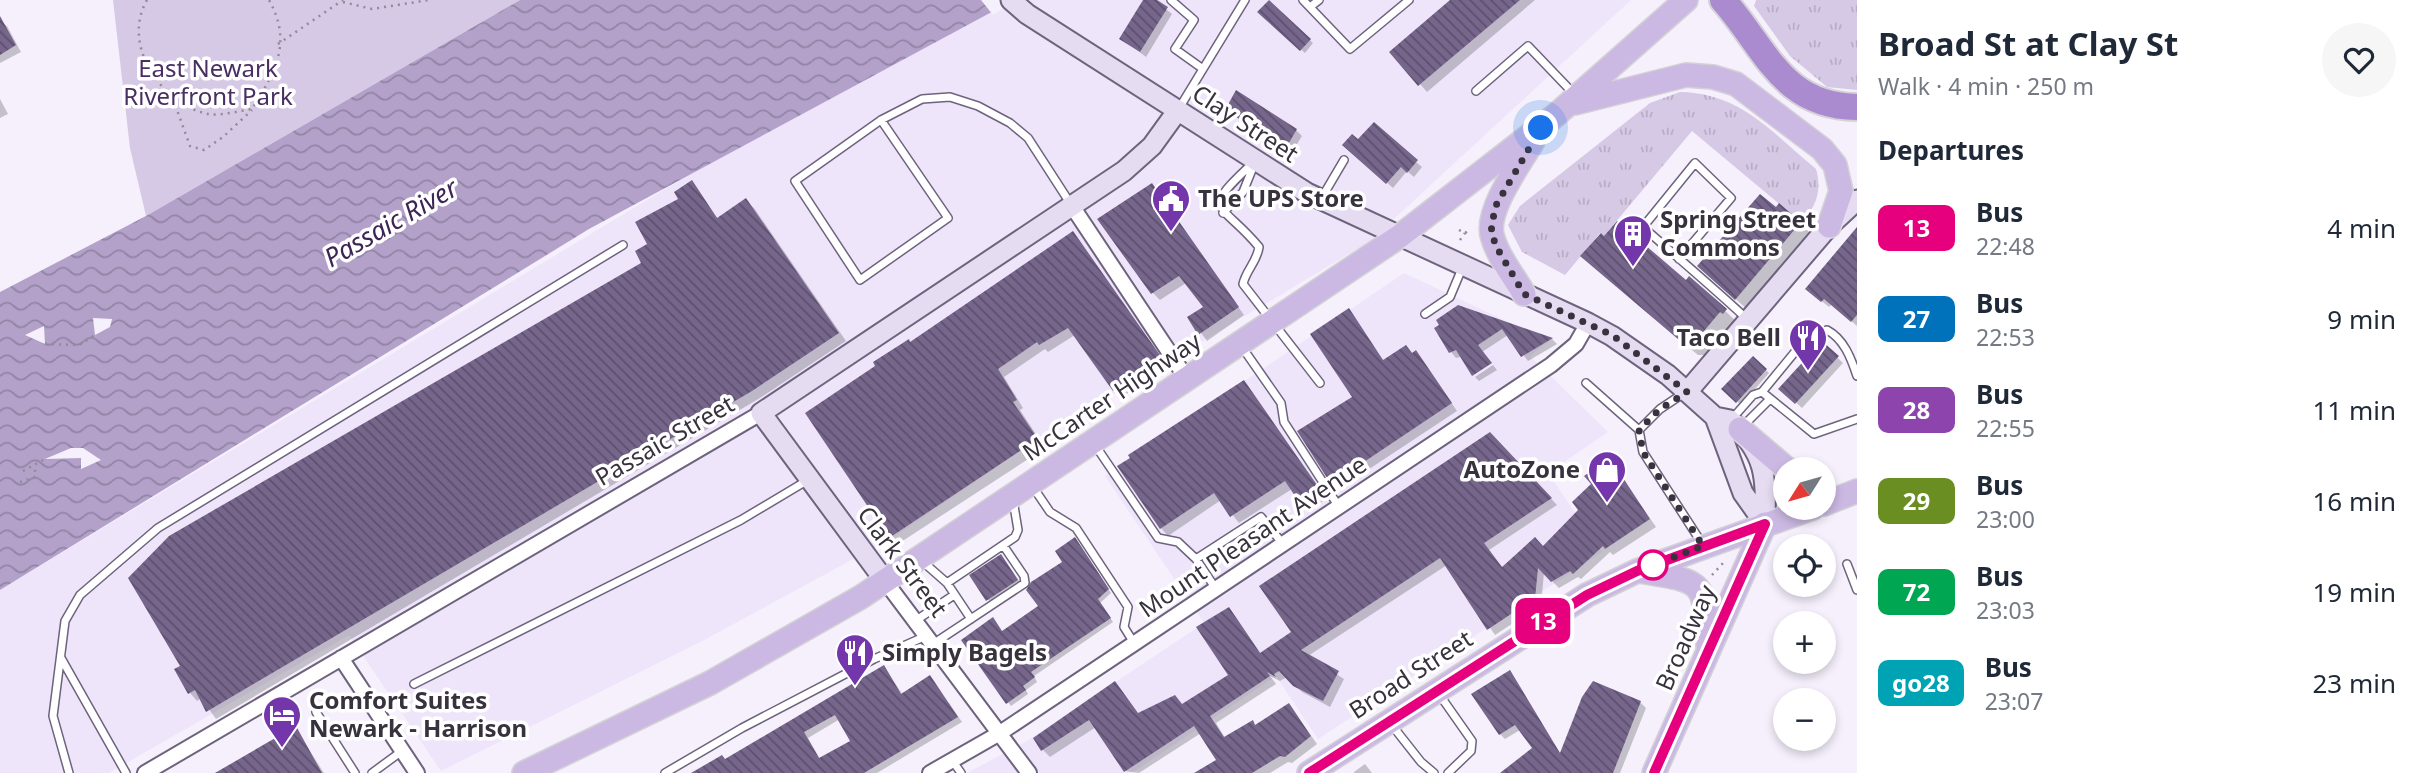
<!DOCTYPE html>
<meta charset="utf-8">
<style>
body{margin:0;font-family:"Noto Sans",sans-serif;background:#f6f6f7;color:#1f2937;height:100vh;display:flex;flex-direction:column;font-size:26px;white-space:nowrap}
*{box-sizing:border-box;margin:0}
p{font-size:23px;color:#747a83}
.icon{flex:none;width:38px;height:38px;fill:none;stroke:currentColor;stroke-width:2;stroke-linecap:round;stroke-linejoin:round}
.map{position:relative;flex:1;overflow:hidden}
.sheet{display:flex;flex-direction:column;background:#fff;width:560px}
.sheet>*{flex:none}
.badge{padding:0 14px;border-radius:10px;font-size:24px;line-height:46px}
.needle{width:46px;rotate:233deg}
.fabs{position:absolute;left:1773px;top:457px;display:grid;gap:14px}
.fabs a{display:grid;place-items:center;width:63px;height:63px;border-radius:50%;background:#fff;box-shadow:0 4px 10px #0003;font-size:35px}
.you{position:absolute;width:35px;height:35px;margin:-18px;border:5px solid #fff;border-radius:50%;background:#1a73e8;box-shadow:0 0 0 10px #1a73e833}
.map>.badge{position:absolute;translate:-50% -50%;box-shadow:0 0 0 4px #fff}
h2{padding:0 21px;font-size:26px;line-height:63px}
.round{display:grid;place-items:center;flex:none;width:74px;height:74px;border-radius:37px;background:#f6f6f7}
.overview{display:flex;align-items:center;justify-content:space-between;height:119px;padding:0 21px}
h1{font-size:33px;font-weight:700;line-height:52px}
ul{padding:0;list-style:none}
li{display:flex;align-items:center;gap:21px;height:91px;padding:0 21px}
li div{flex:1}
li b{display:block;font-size:26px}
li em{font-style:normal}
li .badge{min-width:77px;font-weight:700;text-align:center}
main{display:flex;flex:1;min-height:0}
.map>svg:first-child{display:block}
.built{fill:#eee5fb}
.grass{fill:url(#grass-tufts)}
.green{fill:#d5c9e5}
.water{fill:url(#water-waves)}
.pier{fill:#f5f0fc}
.shadow{fill:#0003;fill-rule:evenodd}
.building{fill:url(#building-back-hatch);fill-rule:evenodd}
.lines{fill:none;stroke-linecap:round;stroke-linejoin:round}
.lane-casing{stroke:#6e637d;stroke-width:10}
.street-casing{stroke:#6e637d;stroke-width:18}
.secondary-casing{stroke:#6e637d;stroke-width:23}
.primary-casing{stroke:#d3d2d4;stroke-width:26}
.highway-casing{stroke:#d3d2d4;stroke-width:30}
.path{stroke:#908b96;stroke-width:2.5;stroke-dasharray:2 5;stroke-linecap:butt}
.lane{stroke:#fff;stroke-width:7}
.street{stroke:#fff;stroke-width:14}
.secondary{stroke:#e6dcf1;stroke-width:19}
.primary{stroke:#ccb9e3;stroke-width:23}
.highway{stroke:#aa8bd0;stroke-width:26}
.line-casing{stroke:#fff;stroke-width:16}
.line{stroke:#e6007e;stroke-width:10}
.walk{stroke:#37323d;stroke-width:7;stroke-dasharray:0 12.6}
.stop-dot{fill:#fff;stroke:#e6007e;stroke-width:3.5}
.labels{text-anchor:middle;stroke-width:7;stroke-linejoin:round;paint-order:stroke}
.park-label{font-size:24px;fill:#482e62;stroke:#fff}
.street-label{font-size:24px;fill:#37323d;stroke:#fff}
.poi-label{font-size:24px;font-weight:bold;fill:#37323d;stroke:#fff;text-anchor:start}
.water-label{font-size:26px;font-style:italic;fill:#3d2456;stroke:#fff}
</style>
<main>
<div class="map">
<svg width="1857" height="773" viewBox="0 0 1857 773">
<defs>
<pattern id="grass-tufts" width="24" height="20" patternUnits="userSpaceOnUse" patternTransform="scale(1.75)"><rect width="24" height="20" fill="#d5c9e5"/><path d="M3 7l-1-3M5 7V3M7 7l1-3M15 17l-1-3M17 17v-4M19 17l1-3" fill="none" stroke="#b7adc5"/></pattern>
<pattern id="water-waves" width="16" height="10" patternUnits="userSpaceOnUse" patternTransform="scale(1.75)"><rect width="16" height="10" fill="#b3a1ca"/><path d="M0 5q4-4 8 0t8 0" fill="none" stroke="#9284a5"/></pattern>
<pattern id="building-back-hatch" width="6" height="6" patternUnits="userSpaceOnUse" patternTransform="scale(1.75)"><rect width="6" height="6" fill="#76668b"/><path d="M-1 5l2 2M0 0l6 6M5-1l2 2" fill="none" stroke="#5c506d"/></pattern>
</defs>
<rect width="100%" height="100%" fill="#f5f0fc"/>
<!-- built -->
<path class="built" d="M1012,0H1631L1369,242L1038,439L892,538L706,639L441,771L349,635L109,773H0V590L725,153Z
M1404,273L1549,341L1530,356L1608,432L1548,473L1602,552L1318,739L1276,676L1132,773H967L1027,741L1204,623L1105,476Z"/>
<!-- grass -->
<path class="grass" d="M1756,0H1857V90L1827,87L1790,56L1754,6Z
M1680,92C1741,93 1771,132 1816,169C1822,189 1817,207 1801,222L1692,131L1604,236L1600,233L1565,275L1522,252L1508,225L1520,206L1650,103Z"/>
<!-- green -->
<path class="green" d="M113,0H520L146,216L130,148Z"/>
<!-- water -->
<path class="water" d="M520,0H1014L589,229L0,590V292L146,216Z"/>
<!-- pier -->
<path class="pier" d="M981,0H1017L993,15Z
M93,318L112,319L110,327L95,335Z
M44,326L45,344L25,335Z
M71,448H83L101,460L81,469V458L45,459Z"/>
<!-- shadow -->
<path class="shadow" d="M1145,0H1154L1172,14L1146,57L1122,39Z
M1453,0H1535L1427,92L1392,52Z
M1269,2L1313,43L1305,53L1259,12Z
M0,21L7,26L21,52L0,63Z
M0,99L8,114L0,118Z
M1227,110L1296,130L1302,136L1292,152Z
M1350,151L1416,162L1422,167L1414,177L1407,171L1393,188Z
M692,182L718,219L746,201L754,208L846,341L760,398L216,719L201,698L197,701L190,693L643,263L650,244Z
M1151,185L1244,315L1207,341L1190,318L1205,308L1186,283L1160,300L1153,293Z
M1776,209L1800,223L1811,234L1748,310L1711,277Z
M1857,232V326L1832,304L1829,307L1814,295Z
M1073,234L1168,367L1122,397L1075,335L1048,352L1045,349L1004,377L1023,408L1020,410L1045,448L898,544L891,537L911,343Z
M1594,267L1686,282L1690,278L1737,322H1733L1705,355H1698Z
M1458,307L1552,339L1557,344L1528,361L1508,335L1482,352L1456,358L1451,352Z
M1349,311L1384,362L1406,347L1413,354L1416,352L1457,411L1339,489L1333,483L1354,397Z
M1822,343L1843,363L1802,408L1781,389Z
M1753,358L1769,373L1741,405L1724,389Z
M1493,365L1497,370L1479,381L1475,377Z
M1243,382L1327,498L1309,511L1292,489L1239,523L1221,500L1168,536L1161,528Z
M1490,434L1557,505L1489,550L1503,569L1544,548L1580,511L1593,484L1610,460L1656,527L1613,555L1610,552L1581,579L1578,577L1559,588L1544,573L1541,605L1495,635L1447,565L1308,656L1344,679L1330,707L1302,692L1287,677L1280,681L1270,676L1276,684L1216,723L1225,738L1295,713L1317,744L1292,763L1288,762L1270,773H1204L1218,760L1201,733L1139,773L1125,771L1096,727L1050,757L1043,750L1035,739L1115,683L1139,715L1175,697L1183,706L1230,676L1235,616L1261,654L1293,632Z
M1078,543L1111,593L1100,603L1113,622L1034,676L1037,682L1026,690L1028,694L1011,706L1008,702L1002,633L1040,607Z
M1001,556L1023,586L993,606L971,576Z
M884,667L903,695L949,703L962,722L877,773H695L725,761ZM840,719L853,741L820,759L808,738Z
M1509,672L1561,755L1594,684L1640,702L1646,708L1620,773H1505L1534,749L1520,730L1505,739L1500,734Z
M295,728L324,773H219Z
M1365,764L1372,773H1354V772Z"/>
<!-- building -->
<path class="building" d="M1143,0H1157L1168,7L1140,52L1119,39Z
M1269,0L1311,39L1300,51L1257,12Z
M1450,0H1520L1418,86L1389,52Z
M0,16L16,45L0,55Z
M1236,90L1297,129L1286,148L1225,110Z
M1374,122L1418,160L1407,173L1401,167L1386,184L1342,145L1352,134L1358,139Z
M692,180L717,218L746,198L839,333L752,391L206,712L195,690L188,694L174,669L180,666L128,578L169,536L641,263L635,251L647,244L635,222L678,199L674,192Z
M1152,183L1239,307L1198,335L1187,317L1203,307L1179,276L1151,294L1097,219Z
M1760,194L1776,207L1779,203L1801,222L1735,300L1697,266Z
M1617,221L1686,280L1689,276L1727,309L1723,314L1720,312L1693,344L1685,345L1580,256L1601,233L1604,236Z
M1857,227V315L1851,322L1824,299L1821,302L1805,289Z
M1073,231L1162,358L1113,391L1068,328L1039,345L1037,342L998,369L1017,400L1013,402L1038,439L889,538L805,413L875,366L873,362L909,339L910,342Z
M1458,305L1504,321L1553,338L1521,357L1502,329L1478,345L1492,363L1472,376L1456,350L1449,353L1434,328L1439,325L1436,320Z
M1349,308L1383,360L1406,345L1412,353L1416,350L1452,403L1331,484L1297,431L1352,397L1310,334Z
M1822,341L1839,356L1795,404L1778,389Z
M1753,356L1767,369L1736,403L1721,389Z
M1244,380L1321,491L1301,505L1285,481L1230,517L1214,493L1160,529L1117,466L1130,458L1128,455Z
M1490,432L1552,498L1484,543L1502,567L1535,537L1543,546L1578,510L1572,502L1591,484L1584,476L1610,458L1650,519L1605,549L1603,546L1573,574L1570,571L1551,582L1538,568L1535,598L1487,630L1440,558L1301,650L1339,671L1323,701L1293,686L1279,671L1274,674L1276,677L1267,672L1270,676L1210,716L1224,737L1253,720L1255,725L1289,703L1311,736L1285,757L1280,756L1252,773H1194L1216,760L1194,726L1124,772L1089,720L1041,751L1033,738L1115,681L1138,713L1175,695L1182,704L1228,675L1196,627L1229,607L1260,653L1291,632L1259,586Z
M1075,537L1109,589L1098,599L1111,618L1031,672L1035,677L1023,686L1026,690L1006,704L961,640L993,617L1002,631L1038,606L1026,590L1031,582L1062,562L1055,551Z
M1001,554L1018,580L986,601L969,575Z
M884,665L901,694L930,675L958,717L864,773H691L722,755L725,759ZM835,715L850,741L819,758L804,732Z
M1510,670L1560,753L1582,697L1593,681L1641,701L1613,773H1500L1532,748L1515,725L1499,735L1471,694Z
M296,726L322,773H215Z"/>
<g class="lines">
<defs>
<path id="lane" d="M1171,0L1194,20L1175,49L1203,69
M1303,0L1350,49L1409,0
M1310,7L1319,0
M1476,91L1528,46L1574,94
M1178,110L1245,0
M881,120L948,218L860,280L795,181L881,120L922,99L950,97L978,106L1010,123L1028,138L1072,206
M1255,161C1198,214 1220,200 1259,247C1257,262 1246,270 1243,284L1320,383
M1321,199L1344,160
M1223,213L1243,192L1254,165
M1679,259L1731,198L1695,163L1643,227C1678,258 1714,288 1748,320
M1425,314L1450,297L1463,266
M1242,347L1281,403L1284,422L1339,507
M1586,383L1639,430L1643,452L1703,545
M1762,392L1814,434L1857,419
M1731,420L1753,395L1762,392L1808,336L1827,330C1844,339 1851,358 1857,376
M1741,428L1770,399
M1639,430L1660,409L1684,393
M1095,445L1158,538L1178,542L1196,559L1261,517L1283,544
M1033,487L1050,512L1076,528L1128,607L1124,627L1134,643
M1196,559L1216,589
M922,561L947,583L971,619
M1847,564L1857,590
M947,583L1015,537L1018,530L1013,500
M915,621L954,595
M933,644L1025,583L1024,576L1003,545
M61,658L126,773
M414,684L741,520L808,480
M1439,694L1472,741L1471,751L1448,773
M316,712L355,773
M1391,724L1421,762L1434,773
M952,760L961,773
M69,773L53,716L65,621L80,595L158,528L623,245
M372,773L402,751
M665,773L742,728L874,659L926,636"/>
<path id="street" d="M1072,206L1187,379
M885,581L1029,773
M341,658L417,773
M145,773L761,413
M930,773L1000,733L1551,365L1576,344L1588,323"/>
<path id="secondary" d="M1011,0L1027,14L1307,193L1588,323L1612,336L1668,375L1715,417L1743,493L1765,524
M1687,392L1829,226L1857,200
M1715,417L1730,420C1767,455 1766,476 1765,524
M885,581L761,413L1124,171L1152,146L1178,110"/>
<path id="primary" d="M1575,103L1686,75L1713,77L1736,84L1822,149L1835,165L1841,191L1829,226
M1524,294C1514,276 1497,256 1492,235C1486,209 1520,164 1533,141
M1740,429L1787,469
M1824,504L1857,491
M1639,571C1705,582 1704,579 1708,646
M524,773L710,683L861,597L1400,236L1556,115L1686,0
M1309,773L1587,595L1637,571L1813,508
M1654,773L1765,524"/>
<path id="highway" d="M1723,0C1766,48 1781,106 1857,107"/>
</defs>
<!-- lane casing -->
<use href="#lane" class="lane-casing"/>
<!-- street casing -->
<use href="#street" class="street-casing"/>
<!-- secondary casing -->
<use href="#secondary" class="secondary-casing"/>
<!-- primary casing -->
<use href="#primary" class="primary-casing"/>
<!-- highway casing -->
<use href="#highway" class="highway-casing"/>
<!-- path -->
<path class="path" d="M147,0C121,45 161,104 208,114C221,116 239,111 252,109C275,72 293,43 269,0
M343,2L372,9L429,0
M278,44L343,0
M173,99L190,146L204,150L223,137L252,110
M1459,230L1465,233L1471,229
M1460,240L1465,233
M45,344L79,345L95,335
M23,471L45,459
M20,482L35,477V465
M1712,575L1724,562"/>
<!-- lane -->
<use href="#lane" class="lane"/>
<!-- street -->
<use href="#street" class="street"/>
<!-- secondary -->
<use href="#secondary" class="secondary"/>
<!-- primary -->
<use href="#primary" class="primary"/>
<!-- highway -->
<use href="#highway" class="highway"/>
</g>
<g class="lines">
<defs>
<path id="line" d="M1309,773L1587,595L1637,571L1765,524L1654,773"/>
</defs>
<!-- line casing -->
<use href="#line" class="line-casing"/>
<!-- line -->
<use href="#line" class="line"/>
<!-- walk -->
<path class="walk" d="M1541,128L1495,207L1491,232L1497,248L1524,294L1612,335L1687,392L1660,409L1639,430L1643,452L1703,546L1653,565"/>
</g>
<!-- icons -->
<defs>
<symbol id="civic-pin" viewBox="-11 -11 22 30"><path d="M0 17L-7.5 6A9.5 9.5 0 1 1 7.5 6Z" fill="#7436ab" stroke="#fff"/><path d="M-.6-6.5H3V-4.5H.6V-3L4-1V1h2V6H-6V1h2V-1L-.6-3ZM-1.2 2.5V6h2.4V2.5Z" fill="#fff"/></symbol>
<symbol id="building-pin" viewBox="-11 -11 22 30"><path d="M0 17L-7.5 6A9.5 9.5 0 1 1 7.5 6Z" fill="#7436ab" stroke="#fff"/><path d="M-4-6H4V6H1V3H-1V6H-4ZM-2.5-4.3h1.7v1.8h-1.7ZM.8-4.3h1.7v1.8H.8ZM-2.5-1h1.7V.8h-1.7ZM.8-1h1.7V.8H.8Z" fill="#fff"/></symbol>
<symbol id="restaurant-pin" viewBox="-11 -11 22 30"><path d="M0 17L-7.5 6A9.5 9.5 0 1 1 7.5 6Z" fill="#7436ab" stroke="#fff"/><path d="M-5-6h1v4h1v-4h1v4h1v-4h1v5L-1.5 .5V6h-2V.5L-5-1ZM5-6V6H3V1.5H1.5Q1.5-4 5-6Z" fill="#fff"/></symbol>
<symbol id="shop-pin" viewBox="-11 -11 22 30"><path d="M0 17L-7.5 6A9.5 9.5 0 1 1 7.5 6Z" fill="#7436ab" stroke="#fff"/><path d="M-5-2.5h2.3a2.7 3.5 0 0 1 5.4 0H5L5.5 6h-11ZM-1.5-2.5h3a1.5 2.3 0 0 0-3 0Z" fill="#fff"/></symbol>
<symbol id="hotel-pin" viewBox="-11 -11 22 30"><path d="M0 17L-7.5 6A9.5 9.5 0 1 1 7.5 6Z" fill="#7436ab" stroke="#fff"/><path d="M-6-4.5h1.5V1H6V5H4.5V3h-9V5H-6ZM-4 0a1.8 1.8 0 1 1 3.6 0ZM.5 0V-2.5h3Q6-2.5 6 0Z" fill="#fff"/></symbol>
</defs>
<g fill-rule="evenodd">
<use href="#civic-pin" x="1149" y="177" width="44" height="60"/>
<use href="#building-pin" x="1611" y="212" width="44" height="60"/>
<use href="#restaurant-pin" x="1786" y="316" width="44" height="60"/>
<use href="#shop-pin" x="1585" y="448" width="44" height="60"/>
<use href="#restaurant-pin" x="833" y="631" width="44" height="60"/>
<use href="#hotel-pin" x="260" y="693" width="44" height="60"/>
</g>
<!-- markers -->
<circle class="stop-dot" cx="1653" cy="565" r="14"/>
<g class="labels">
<!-- park labels -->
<g class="park-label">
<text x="208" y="77">East Newark<tspan x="208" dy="28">Riverfront Park</tspan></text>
</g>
<!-- street labels -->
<g class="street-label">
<text transform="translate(1245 124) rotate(33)" y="8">Clay Street</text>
<text transform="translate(1112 397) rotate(-34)" y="8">McCarter Highway</text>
<text transform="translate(665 441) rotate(-30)" y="8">Passaic Street</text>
<text transform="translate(1253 537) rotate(-34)" y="8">Mount Pleasant Avenue</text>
<text transform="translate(902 562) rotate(53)" y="8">Clark Street</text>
<text transform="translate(1686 638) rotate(-66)" y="8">Broadway</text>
<text transform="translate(1411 675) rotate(-33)" y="8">Broad Street</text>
</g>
<!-- poi labels -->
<g class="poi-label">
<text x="1198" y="207">The UPS Store</text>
<text x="1660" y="228">Spring Street<tspan x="1660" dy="28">Commons</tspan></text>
<text x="1781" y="346" text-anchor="end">Taco Bell</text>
<text x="1580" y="478" text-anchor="end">AutoZone</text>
<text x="882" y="661">Simply Bagels</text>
<text x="309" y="709">Comfort Suites<tspan x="309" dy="28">Newark - Harrison</tspan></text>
</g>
<!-- water labels -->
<g class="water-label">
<text transform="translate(391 223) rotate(-30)" y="9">Passaic River</text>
</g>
</g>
</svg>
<div class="fabs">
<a><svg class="needle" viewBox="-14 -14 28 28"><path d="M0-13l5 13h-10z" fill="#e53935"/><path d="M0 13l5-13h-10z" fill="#747a83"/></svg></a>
<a><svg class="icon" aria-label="locate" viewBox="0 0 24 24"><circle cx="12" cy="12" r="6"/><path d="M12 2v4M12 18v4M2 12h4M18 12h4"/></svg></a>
<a>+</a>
<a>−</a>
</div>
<div class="you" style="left:1541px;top:128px"></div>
<b class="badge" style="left:1543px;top:621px;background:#e6007e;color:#fff">13</b>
</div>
<section class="sheet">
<div class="overview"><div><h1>Broad St at Clay St</h1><p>Walk · 4 min · 250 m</p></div><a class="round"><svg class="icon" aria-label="heart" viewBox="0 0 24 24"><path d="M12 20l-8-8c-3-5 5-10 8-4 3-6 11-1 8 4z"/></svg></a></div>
<h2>Departures</h2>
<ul>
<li><span class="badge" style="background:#e6007e;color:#fff">13</span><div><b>Bus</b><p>22:48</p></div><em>4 min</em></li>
<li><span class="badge" style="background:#0072bc;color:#fff">27</span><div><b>Bus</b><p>22:53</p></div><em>9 min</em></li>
<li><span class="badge" style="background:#8e44ad;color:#fff">28</span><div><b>Bus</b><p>22:55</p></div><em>11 min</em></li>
<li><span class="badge" style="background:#6b8e23;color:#fff">29</span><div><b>Bus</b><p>23:00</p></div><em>16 min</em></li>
<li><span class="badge" style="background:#00a651;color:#fff">72</span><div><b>Bus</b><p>23:03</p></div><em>19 min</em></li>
<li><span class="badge" style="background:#00a3b4;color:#fff">go28</span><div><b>Bus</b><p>23:07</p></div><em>23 min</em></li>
</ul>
</section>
</main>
